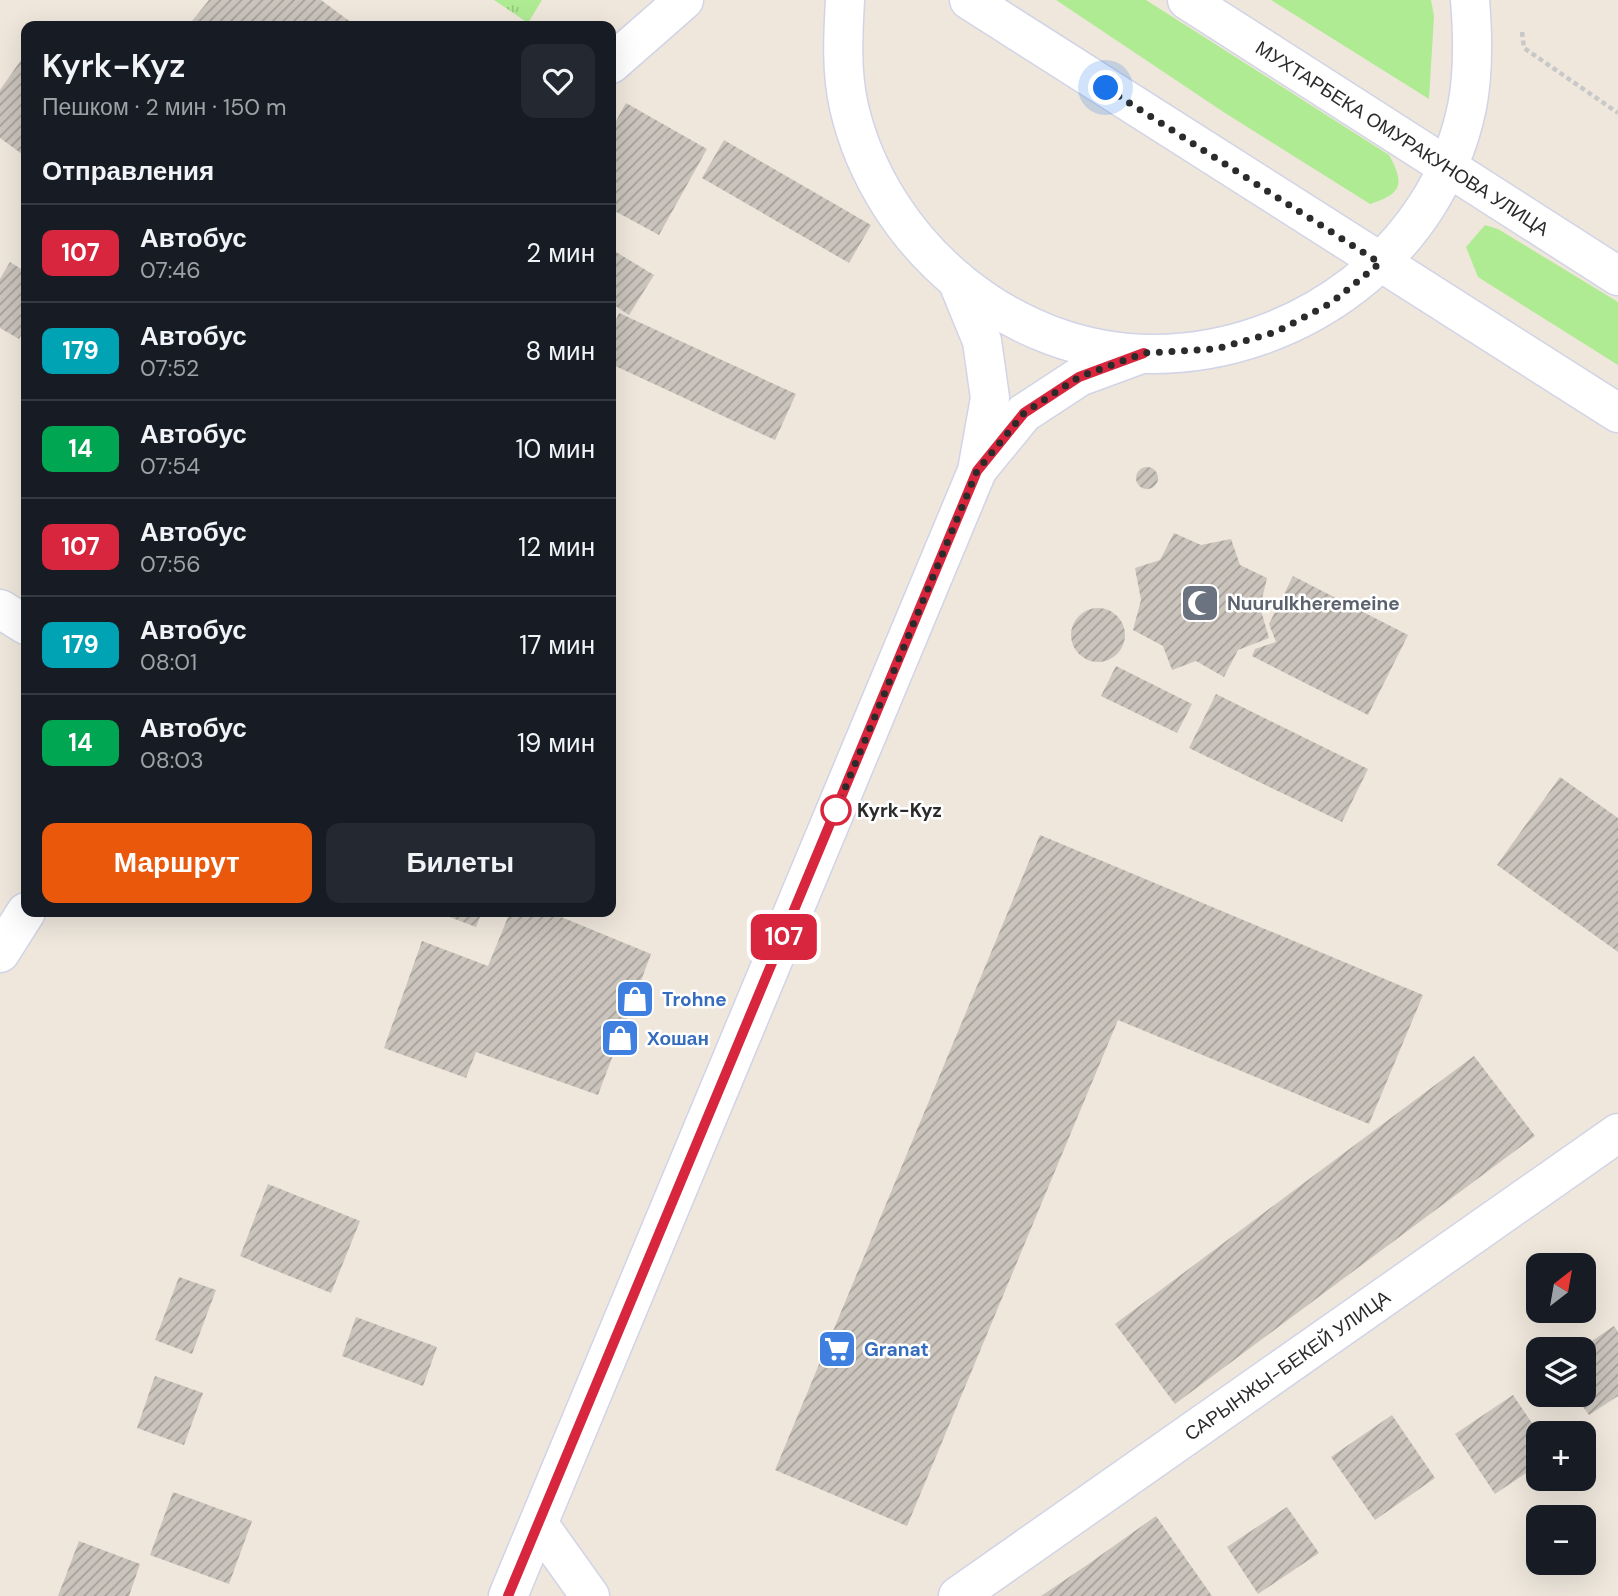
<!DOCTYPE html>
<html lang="ru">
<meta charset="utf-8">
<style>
body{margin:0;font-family:"DM Sans",sans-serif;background:#242831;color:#f1f3f6;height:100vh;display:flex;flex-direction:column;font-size:26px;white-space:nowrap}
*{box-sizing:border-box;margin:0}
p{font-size:23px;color:#9ea1a6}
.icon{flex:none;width:38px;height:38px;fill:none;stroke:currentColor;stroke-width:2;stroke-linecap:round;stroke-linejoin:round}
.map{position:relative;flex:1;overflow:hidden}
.panel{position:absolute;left:21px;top:21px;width:595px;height:896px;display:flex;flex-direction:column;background:#171b24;border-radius:14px;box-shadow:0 7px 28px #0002}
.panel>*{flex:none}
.badge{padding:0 14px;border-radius:10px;font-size:24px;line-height:46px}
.needle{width:46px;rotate:31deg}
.tools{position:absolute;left:1526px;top:1253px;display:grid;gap:14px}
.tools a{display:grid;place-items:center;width:70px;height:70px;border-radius:14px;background:#171b24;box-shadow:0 7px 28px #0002;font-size:35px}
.you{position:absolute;width:35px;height:35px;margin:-18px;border:5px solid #fff;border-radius:50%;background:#1a73e8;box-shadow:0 0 0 10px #1a73e833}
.map>.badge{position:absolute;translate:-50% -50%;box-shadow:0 0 0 4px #fff}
h2{padding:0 21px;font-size:26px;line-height:63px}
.round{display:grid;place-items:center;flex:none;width:74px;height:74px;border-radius:14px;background:#242831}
.overview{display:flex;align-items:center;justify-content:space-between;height:119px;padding:0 21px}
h1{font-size:33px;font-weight:600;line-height:52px}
.primary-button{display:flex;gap:14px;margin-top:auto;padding:14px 21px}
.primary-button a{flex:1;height:80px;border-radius:14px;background:#ea580c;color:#fff;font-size:28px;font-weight:600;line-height:80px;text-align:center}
.primary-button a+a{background:#242831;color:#f1f3f6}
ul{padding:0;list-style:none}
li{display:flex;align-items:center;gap:21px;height:98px;padding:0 21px;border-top:2px solid #363941}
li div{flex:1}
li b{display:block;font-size:26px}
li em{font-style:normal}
li .badge{min-width:77px;font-weight:700;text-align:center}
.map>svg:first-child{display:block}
.grass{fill:#afeb93}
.park{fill:url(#park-tufts)}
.building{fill:url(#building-hatch)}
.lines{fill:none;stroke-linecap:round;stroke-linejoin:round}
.street-casing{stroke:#d1d4e6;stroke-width:41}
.secondary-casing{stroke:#d1d4e6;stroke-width:41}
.path{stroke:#c8c8c8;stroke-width:4.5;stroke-dasharray:5 3.5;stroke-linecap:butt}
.street{stroke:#fff;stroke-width:38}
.secondary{stroke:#fff;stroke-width:38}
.line-casing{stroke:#fff;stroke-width:16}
.line{stroke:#d7263d;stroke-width:10}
.walk{stroke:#2b2b2b;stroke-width:7;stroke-dasharray:0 12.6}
.stop-dot{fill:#fff;stroke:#d7263d;stroke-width:3.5}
.labels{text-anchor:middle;stroke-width:5;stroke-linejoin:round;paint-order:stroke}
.street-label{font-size:19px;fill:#2b2b2b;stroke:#fff}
.worship-label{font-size:19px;font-weight:bold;fill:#5b616d;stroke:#fff;text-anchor:start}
.stop-label{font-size:19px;font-weight:bold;fill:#2b2b2b;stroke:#fff;text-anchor:start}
.shop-label{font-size:19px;font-weight:bold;fill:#366cbe;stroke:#fff;text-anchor:start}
</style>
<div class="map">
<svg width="1618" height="1596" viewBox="0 0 1618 1596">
<defs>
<pattern id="park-tufts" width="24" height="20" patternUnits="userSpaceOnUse" patternTransform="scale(1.75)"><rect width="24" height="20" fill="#afeb93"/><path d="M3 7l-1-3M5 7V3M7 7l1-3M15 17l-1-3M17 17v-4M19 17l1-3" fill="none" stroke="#97ca7f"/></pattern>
<pattern id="building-hatch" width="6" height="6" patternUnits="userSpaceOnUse" patternTransform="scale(1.75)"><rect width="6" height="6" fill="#cac4bc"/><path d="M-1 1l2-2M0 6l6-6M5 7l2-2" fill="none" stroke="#a49f99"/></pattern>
</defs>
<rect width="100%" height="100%" fill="#efe7dc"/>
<!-- grass -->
<path class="grass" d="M1056,0H1146L1389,155C1405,184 1402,194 1370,204L1225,113Z
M1271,0H1431L1434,16L1429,99Z
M1485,225L1498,229L1618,302V365L1478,277L1466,247Z"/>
<!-- park -->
<path class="park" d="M494,0H542L528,23Z"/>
<!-- building -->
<path class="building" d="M209,0H321L356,26H199L192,21Z
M26,53V157L0,138V90Z
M626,103L707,149L659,235L611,209V130Z
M724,140L871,225L849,263L702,178Z
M611,249L654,275L629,315L611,303Z
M10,262L26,272V327L19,339L0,328V279Z
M619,313L796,394L775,440L611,364V331Z
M1136 478a11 11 0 1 1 22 0a11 11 0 1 1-22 0Z
M1174,533L1201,545L1231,539L1240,565L1267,578L1260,607L1269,638L1238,650L1224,677L1196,661L1172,670L1163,646L1133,630L1141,600L1135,568L1160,560Z
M1293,576L1408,635L1368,715L1252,656L1255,649L1276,642L1269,624Z
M1071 635a27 27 0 1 1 54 0a27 27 0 1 1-54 0Z
M1116,666L1192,704L1177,733L1101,696Z
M1216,694L1368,769L1342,822L1189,748Z
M1560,777L1618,818V952L1497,865Z
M1040,835L1423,995L1369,1124L1118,1020L907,1526L775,1470Z
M436,912H482L476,927Z
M510,912H549L651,954L598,1095L476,1052L466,1078L384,1048L422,941L488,966Z
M1474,1056L1535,1136L1175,1404L1115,1324Z
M268,1184L360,1221L331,1293L240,1256Z
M179,1277L216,1290L192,1354L155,1340Z
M356,1317L437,1347L423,1386L342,1356Z
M1614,1326L1618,1332V1396L1589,1415L1574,1395H1584V1349H1580Z
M155,1376L203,1393L184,1445L137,1428Z
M1513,1395L1538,1432V1465L1495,1494L1455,1434Z
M1392,1415L1435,1478L1375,1520L1331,1457Z
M173,1492L252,1521L229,1584L150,1555Z
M1287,1507L1319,1553L1258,1594L1227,1547Z
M1156,1516L1212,1596H1041L1087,1565Z
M79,1541L140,1564L129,1596H58Z"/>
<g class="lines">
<defs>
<g id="street">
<path d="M611,64L684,0"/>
<path d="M0,609L26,625"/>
<path d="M0,953L26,912"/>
<path d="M540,1526L590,1596"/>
<path id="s1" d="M958,1596L1618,1133"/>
</g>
<g id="secondary">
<path d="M845,0C843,35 841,72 849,107C881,245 1011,355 1155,354C1300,353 1437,252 1467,107C1474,71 1473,36 1470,0"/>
<path d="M969,0L1618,413"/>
<path id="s2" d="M1187,0L1618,276"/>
<path d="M978,469L1024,413L1079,377L1136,356"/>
<path d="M508,1596L977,471L990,398L982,341L957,280"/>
</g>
</defs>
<!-- street casing -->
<use href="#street" class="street-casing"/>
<!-- secondary casing -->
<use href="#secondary" class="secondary-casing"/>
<!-- path -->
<path class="path" d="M1522,32L1524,48L1618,113"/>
<!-- street -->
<use href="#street" class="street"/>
<!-- secondary -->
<use href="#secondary" class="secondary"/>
</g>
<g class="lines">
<defs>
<path id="line" d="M508,1596L977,471L1024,413L1079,377L1144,353"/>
</defs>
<!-- line casing -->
<use href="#line" class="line-casing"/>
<!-- line -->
<use href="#line" class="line"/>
<!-- walk -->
<path class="walk" d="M836,810L977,471L1024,413L1079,377L1144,353L1216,349L1276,332L1331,303L1380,263L1106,88"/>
</g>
<!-- icons -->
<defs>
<symbol id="mosque-square" viewBox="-11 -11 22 22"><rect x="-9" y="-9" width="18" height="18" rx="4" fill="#6b7280" stroke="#fff"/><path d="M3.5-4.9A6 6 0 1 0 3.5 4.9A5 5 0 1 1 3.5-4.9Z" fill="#fff"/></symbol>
<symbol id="shop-square" viewBox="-11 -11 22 22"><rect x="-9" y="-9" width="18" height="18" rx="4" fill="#3f7fe0" stroke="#fff"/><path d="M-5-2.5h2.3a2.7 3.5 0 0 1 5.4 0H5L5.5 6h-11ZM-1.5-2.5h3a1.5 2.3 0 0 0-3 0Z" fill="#fff"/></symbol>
<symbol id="supermarket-square" viewBox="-11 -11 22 22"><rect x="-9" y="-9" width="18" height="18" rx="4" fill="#3f7fe0" stroke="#fff"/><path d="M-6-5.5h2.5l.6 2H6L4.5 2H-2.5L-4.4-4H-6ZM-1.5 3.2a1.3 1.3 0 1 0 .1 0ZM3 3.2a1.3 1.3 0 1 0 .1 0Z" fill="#fff"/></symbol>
</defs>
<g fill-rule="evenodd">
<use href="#mosque-square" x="1178" y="581" width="44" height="44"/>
<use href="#shop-square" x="613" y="977" width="44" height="44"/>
<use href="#shop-square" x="598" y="1016" width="44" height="44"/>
<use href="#supermarket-square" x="815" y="1327" width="44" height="44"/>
</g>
<!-- markers -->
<circle class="stop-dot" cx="836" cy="810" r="14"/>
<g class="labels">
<!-- street labels -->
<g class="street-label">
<text dy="7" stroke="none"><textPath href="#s2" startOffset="256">МУХТАРБЕКА ОМУРАКУНОВА УЛИЦА</textPath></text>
<text dy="7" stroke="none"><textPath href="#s1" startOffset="402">САРЫНЖЫ-БЕКЕЙ УЛИЦА</textPath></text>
</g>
<!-- worship labels -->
<g class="worship-label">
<text x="1227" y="610">Nuurulkheremeine</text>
</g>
<!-- stop labels -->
<g class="stop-label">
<text x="857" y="817">Kyrk-Kyz</text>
</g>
<!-- shop labels -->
<g class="shop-label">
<text x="662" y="1006">Trohne</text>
<text x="647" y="1045">Хошан</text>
<text x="864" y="1356">Granat</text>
</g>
</g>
</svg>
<div class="tools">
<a><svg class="needle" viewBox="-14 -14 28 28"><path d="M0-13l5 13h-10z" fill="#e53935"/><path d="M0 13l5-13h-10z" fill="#9ea1a6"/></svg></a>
<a><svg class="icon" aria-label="layers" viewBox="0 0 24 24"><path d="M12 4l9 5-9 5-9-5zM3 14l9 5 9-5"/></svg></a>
<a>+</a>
<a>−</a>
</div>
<div class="you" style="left:1106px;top:88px"></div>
<b class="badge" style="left:784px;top:937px;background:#d7263d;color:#fff">107</b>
<section class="panel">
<div class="overview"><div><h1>Kyrk-Kyz</h1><p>Пешком · 2 мин · 150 m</p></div><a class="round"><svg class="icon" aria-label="heart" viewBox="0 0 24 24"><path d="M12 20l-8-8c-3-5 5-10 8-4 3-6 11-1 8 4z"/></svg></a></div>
<h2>Отправления</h2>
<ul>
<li><span class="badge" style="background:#d7263d;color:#fff">107</span><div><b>Автобус</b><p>07:46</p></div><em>2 мин</em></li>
<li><span class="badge" style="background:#00a3b4;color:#fff">179</span><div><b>Автобус</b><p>07:52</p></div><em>8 мин</em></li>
<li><span class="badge" style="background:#00a651;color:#fff">14</span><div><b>Автобус</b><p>07:54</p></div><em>10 мин</em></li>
<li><span class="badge" style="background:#d7263d;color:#fff">107</span><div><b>Автобус</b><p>07:56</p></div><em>12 мин</em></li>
<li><span class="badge" style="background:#00a3b4;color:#fff">179</span><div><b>Автобус</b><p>08:01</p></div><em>17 мин</em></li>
<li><span class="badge" style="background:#00a651;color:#fff">14</span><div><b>Автобус</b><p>08:03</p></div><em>19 мин</em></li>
</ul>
<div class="primary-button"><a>Маршрут</a><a>Билеты</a></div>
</section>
</div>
